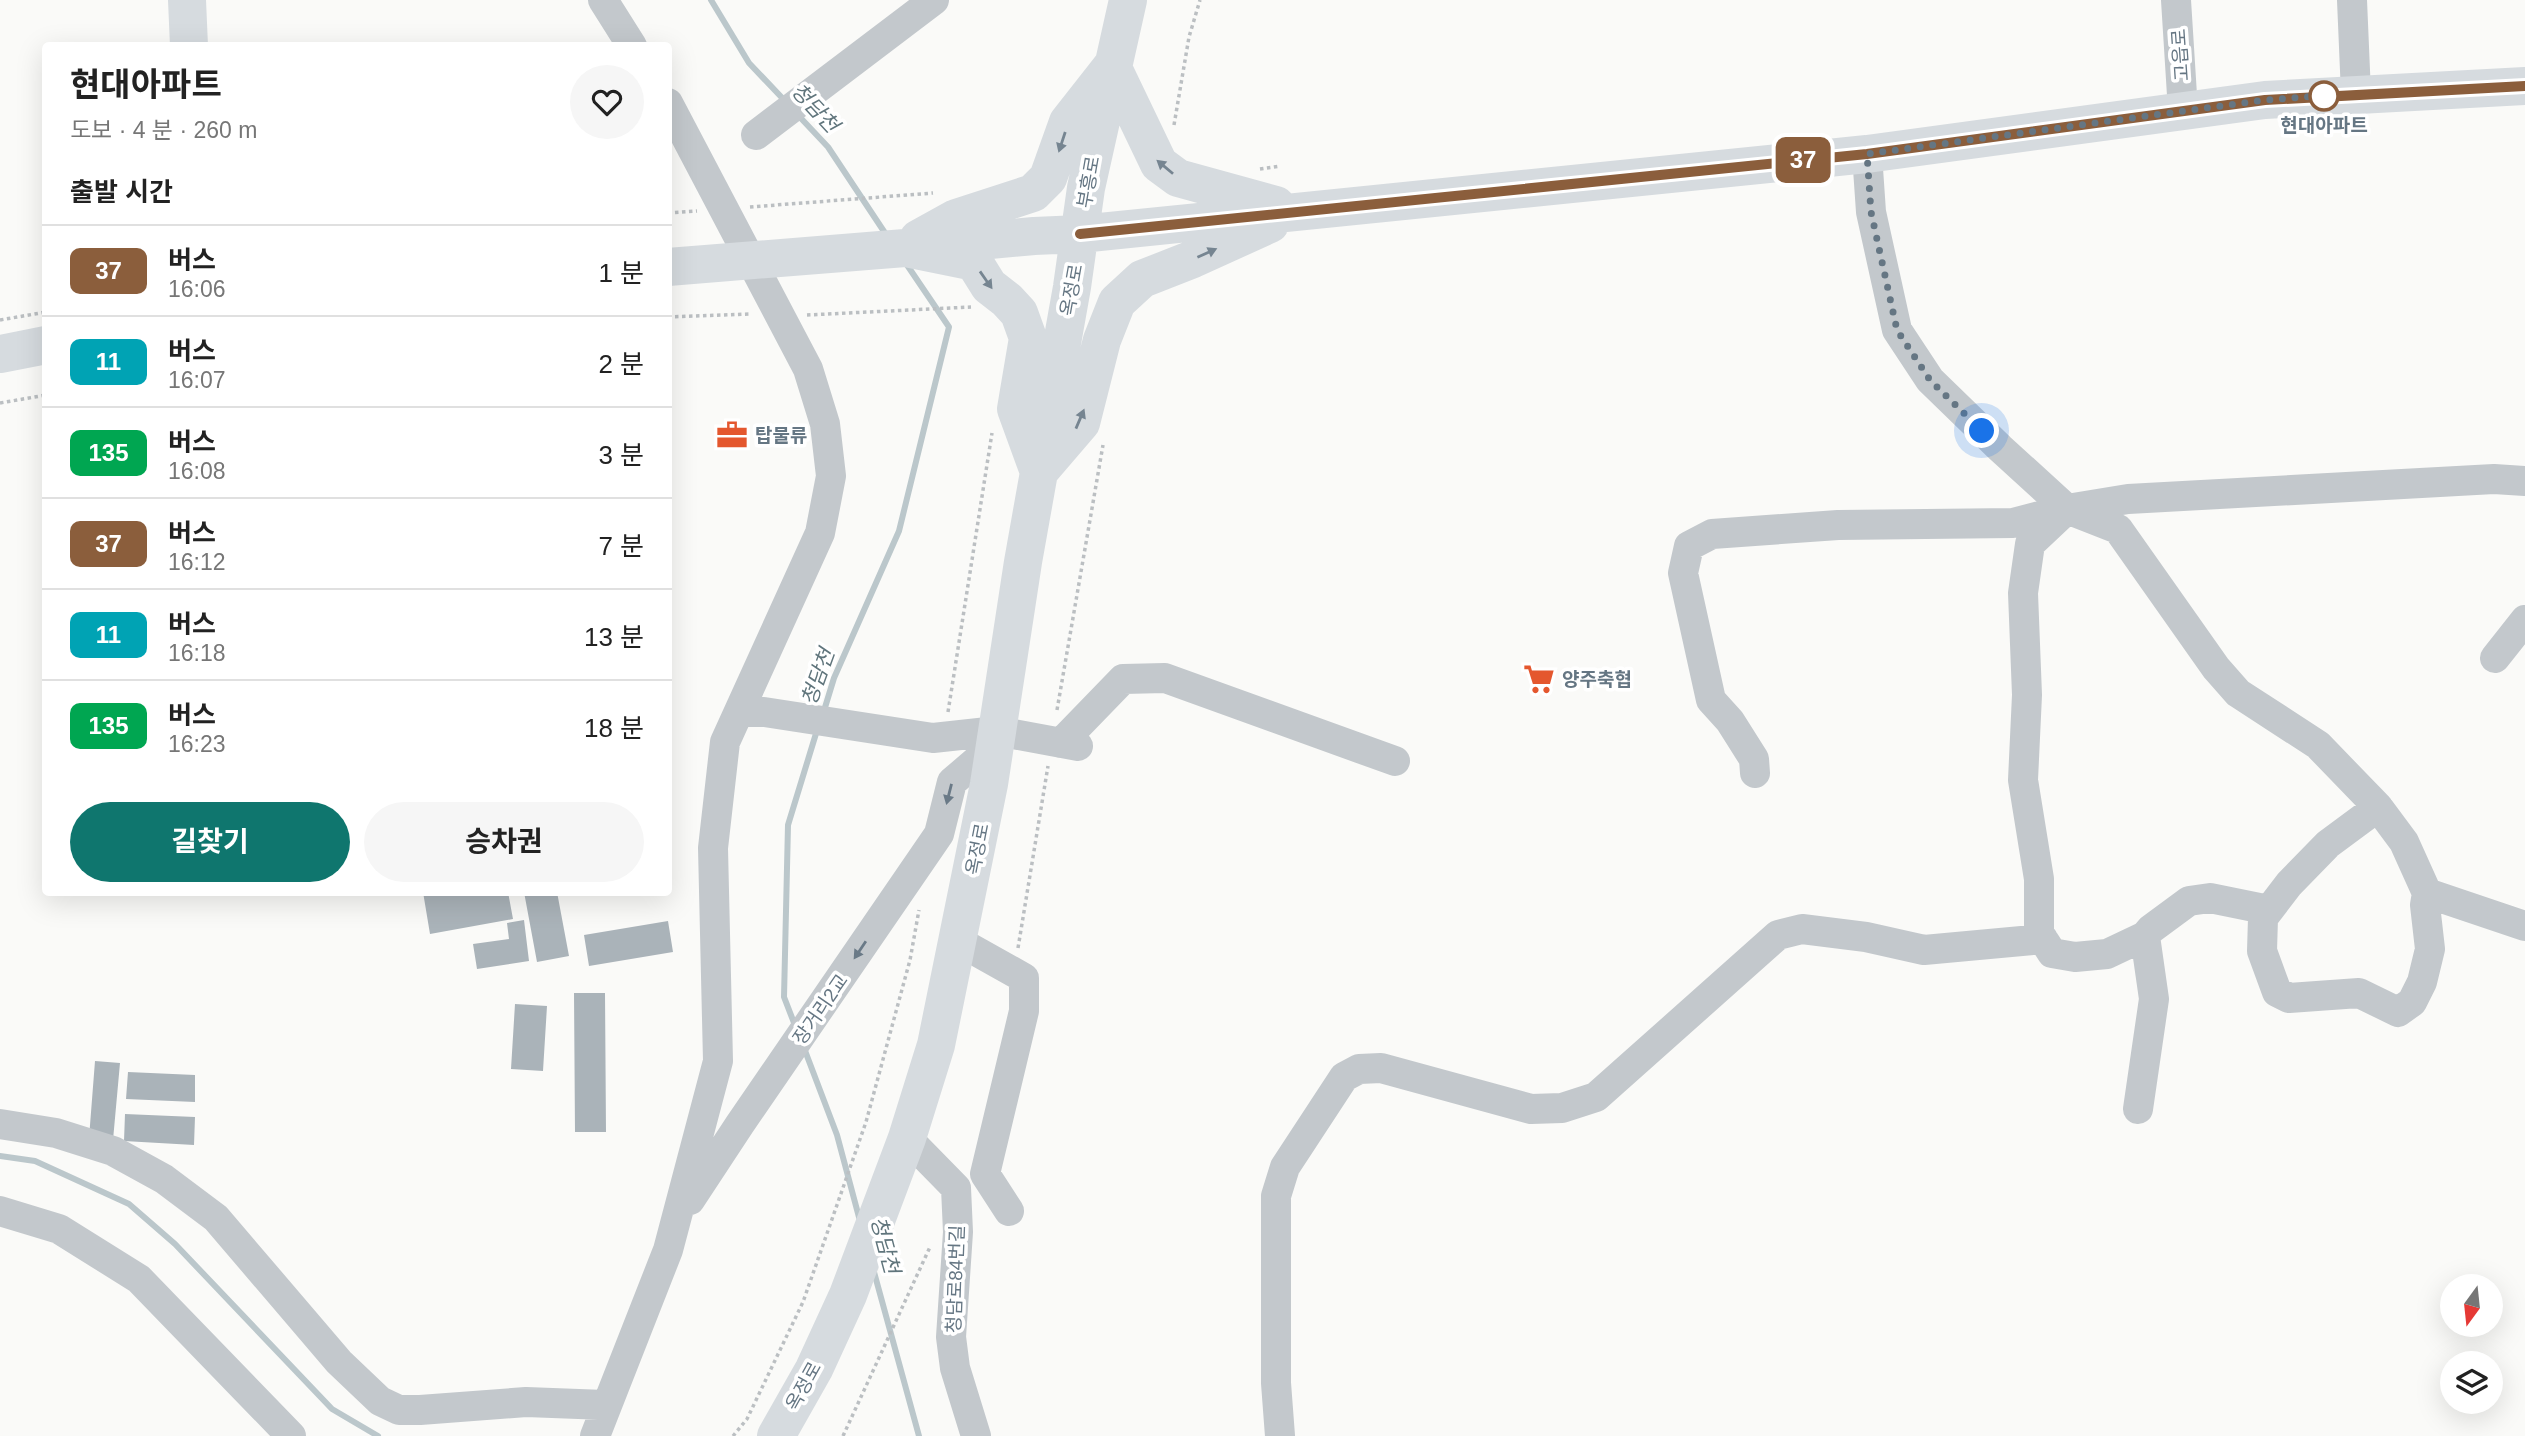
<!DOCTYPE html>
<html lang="ko">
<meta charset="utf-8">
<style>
body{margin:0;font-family:Arial,"Noto Sans KR",sans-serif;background:#f6f6f6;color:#222;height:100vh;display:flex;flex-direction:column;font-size:26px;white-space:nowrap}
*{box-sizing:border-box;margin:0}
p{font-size:23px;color:#767676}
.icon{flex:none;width:38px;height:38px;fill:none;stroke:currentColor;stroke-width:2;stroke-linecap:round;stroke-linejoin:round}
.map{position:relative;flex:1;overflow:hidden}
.side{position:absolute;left:42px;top:42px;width:630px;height:854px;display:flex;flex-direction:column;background:#fff;border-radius:7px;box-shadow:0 7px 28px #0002}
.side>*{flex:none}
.badge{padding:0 14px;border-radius:10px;font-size:24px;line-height:46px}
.needle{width:46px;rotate:195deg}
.fabs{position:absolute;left:2440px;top:1274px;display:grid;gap:14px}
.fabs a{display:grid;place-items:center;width:63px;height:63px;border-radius:50%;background:#fff;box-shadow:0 7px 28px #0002;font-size:35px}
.you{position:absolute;width:35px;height:35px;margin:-18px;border:5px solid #fff;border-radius:50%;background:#1a73e8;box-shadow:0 0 0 10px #1a73e833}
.map>.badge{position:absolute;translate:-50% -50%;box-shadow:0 0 0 4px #fff}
h2{padding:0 28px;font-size:26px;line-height:63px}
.round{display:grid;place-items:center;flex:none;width:74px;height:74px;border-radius:37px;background:#f6f6f6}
.head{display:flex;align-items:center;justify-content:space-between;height:119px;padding:0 28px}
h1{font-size:33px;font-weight:700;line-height:52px}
.primary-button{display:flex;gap:14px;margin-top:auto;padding:14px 28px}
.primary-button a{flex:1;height:80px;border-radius:42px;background:#0f766e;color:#fff;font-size:28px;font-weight:700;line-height:80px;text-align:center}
.primary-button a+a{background:#f6f6f6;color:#222}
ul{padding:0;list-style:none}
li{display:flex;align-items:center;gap:21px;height:91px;padding:0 28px;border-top:2px solid #e0e0e0}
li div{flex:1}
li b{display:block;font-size:26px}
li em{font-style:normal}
li .badge{min-width:77px;font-weight:700;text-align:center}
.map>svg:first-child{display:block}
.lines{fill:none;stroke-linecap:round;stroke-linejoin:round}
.stream{stroke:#bbc7cb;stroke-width:6}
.building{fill:#aab3b9}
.path{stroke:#bbbfc2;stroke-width:3.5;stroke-dasharray:3.5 3.5;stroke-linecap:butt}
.minor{stroke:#c3c8cc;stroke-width:30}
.major{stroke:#d6dbdf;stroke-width:38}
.oneway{fill:#768591}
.oneway2{fill:#6a7a87}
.line-casing{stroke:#fff;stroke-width:16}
.line{stroke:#8b5e3c;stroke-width:10}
.walk{stroke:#657683;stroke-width:7;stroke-dasharray:0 12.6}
.stop-dot{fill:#fff;stroke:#8b5e3c;stroke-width:3.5}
.labels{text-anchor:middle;stroke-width:7;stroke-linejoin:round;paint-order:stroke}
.street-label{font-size:19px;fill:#657683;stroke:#fff}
.stop-label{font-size:19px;font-weight:bold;fill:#657683;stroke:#fff}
.poi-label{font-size:19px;font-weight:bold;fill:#657683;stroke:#fff;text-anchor:start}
.water-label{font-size:21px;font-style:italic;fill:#60757c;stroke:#fff}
</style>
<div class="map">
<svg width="2525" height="1436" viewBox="0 0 2525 1436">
<rect width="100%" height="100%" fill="#fafaf8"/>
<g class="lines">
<!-- stream -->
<path class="stream" d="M711,0L749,63L786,102
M796,113L828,147L887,236
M823,714L834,678L899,531L949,327L905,262
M796,1028L784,997L788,825L818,727
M804,1048L837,1135L860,1221
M0,1156L35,1161L129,1204L175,1244L332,1409L378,1436
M874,1272L919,1436"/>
</g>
<!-- building -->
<path class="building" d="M423,892H508L513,919L430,934Z
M524,892H557L569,956L537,962Z
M524,920L529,961L477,969L473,944L509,939L507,923Z
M668,921L673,952L589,966L584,935Z
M574,993H605L606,1132H575Z
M515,1004L547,1006L543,1071L511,1069Z
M95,1061L120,1063L113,1140L89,1138Z
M128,1072L195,1075V1102L126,1099Z
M125,1114L195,1117L194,1145L124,1141Z"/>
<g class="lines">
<!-- path -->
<path class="path" d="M1174,125L1189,37L1200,0
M1260,169L1280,166
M750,207L933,193
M668,213L697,211
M807,315L971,307
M668,317L750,314
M0,320L46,312
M0,403L46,395
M1057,710L1103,445
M948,712L992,433
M1018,948L1048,766
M733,1436L747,1419L803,1302L866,1122L910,960L919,910
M843,1436L930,1247"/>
<!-- minor -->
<path class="minor" d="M603,0L632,46
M2176,0L2183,111
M2352,0L2356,94
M756,135L934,0
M1867,154L1871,212L1897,330L1930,380L2000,448L2067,509L2118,529L2216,668L2238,693L2318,745L2378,807L2328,844L2289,884L2263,918L2262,951L2277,992L2289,998L2359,993L2398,1012L2412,1002L2422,982L2430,949L2425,905L2427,893
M2064,512L2030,544L2023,593L2027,695L2023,780L2039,879V933L2052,953L2075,957L2107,954L2145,936L2151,929L2189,901L2210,898L2269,910
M2495,658L2525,620
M739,712H764L933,738L997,731L1078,746
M1061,743L1123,679L1165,678L1395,761
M1755,773L1754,759L1730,721L1711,700L1683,573L1689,546L1712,534L1838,525L2013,523L2067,509L2128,499L2494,479L2525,481
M2378,807L2404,842L2427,893L2525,926
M958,941L1024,978V1011L985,1174L1009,1211
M2138,1109L2154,999L2145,936
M0,1124L56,1133L113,1151L164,1179L216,1218L339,1362L380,1401L399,1410H420L526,1402L605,1405
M907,1138L956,1188L958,1232L951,1337L955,1368L976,1436
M690,1200L740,1124L939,834L952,782L994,746
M0,1211L59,1229L139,1279L291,1436
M595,1436L668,1250L718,1061L713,848L725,742L820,533L831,476L825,424L808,369L668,103
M1280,1436L1276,1383V1196L1285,1167L1344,1077L1359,1069L1381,1068L1531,1109L1562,1108L1596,1097L1778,935L1802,929L1866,937L1924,950L2043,939"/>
<!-- major -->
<path class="major" d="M187,0L189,46
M918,239L956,218L1033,193L1048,178L1068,122L1112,66L1159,164L1178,178L1276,205
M905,248L1034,236L1080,234L1867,154L2265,100L2525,86
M668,267L905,248L974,262L989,286L1007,300L1019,313L1028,338L1016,409L1039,472L1081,423L1102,340L1117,302L1142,279L1193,259L1270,224
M0,354L46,345
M776,1436L814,1369L848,1295L907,1138L936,1045L989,784L1023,562L1072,287L1086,188L1128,0"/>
</g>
<!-- one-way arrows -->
<defs><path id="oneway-solid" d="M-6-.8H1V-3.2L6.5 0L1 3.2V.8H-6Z" transform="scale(1.75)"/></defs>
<g class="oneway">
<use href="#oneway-solid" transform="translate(1062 142) rotate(108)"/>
<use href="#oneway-solid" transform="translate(1165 167) rotate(-140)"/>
<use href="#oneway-solid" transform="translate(1207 253) rotate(-24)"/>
<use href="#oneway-solid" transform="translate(986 280) rotate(55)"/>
<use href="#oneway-solid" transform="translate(1080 419) rotate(-67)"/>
</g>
<g class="oneway2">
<use href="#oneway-solid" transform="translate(949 794) rotate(104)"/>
<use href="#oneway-solid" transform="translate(860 950) rotate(124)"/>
</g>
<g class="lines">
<defs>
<path id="line" d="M1080,234L1867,154L2265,100L2525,86"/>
</defs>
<!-- line casing -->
<use href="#line" class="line-casing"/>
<!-- line -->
<use href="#line" class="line"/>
<!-- walk -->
<path class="walk" d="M1982,431L1930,380L1897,330L1871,212L1867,154L2265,100L2333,95L2324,96"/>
</g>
<!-- icons -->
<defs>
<symbol id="office-bare" viewBox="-9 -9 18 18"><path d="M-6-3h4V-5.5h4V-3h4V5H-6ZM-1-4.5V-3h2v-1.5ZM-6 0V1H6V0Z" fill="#e4572e" stroke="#fff" stroke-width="2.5" paint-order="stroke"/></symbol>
<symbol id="supermarket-bare" viewBox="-9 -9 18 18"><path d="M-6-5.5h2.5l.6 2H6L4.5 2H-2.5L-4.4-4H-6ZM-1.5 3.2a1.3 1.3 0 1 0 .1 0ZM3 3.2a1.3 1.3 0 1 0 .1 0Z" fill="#e4572e" stroke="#fff" stroke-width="2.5" paint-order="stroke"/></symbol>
</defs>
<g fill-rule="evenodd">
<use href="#office-bare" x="710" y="413" width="44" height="44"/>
<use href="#supermarket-bare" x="1517" y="657" width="44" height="44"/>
</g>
<!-- markers -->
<circle class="stop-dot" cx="2324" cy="96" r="14"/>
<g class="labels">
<!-- street labels -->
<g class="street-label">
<text transform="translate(2180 55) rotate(-94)" y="7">고읍로</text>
<text transform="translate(1088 182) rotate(-80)" y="7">부흥로</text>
<text transform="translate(1071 290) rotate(-80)" y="7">옥정로</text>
<text transform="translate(977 849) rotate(-79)" y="7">옥정로</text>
<text transform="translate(820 1009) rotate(-55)" y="7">장거리2교</text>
<text transform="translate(955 1279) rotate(-88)" y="7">청담로84번길</text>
<text transform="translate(803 1386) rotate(-61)" y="7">옥정로</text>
</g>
<!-- stop labels -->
<g class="stop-label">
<text x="2324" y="132">현대아파트</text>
</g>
<!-- poi labels -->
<g class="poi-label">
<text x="755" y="442">탑물류</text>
<text x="1562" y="686">양주축협</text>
</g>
<!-- water labels -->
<g class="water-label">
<text transform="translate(815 108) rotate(47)" y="7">청담천</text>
<text transform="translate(818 677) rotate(-70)" y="7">청담천</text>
<text transform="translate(885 1245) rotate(75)" y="7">청담천</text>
</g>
</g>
</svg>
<div class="fabs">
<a><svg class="needle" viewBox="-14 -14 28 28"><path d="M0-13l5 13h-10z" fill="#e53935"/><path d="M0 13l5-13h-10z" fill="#767676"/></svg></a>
<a><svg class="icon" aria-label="layers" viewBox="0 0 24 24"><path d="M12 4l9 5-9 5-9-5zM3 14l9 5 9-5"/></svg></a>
</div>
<div class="you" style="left:1982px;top:431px"></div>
<b class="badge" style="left:1803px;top:160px;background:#8b5e3c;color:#fff">37</b>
<section class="side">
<div class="head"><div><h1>현대아파트</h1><p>도보 · 4 분 · 260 m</p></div><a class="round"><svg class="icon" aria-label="heart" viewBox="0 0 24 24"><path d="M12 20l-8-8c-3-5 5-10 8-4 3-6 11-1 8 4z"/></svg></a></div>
<h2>출발 시간</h2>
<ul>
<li><span class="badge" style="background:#8b5e3c;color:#fff">37</span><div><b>버스</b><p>16:06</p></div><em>1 분</em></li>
<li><span class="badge" style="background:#00a3b4;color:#fff">11</span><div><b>버스</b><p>16:07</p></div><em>2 분</em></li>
<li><span class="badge" style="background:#00a651;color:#fff">135</span><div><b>버스</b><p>16:08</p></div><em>3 분</em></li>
<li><span class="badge" style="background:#8b5e3c;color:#fff">37</span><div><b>버스</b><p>16:12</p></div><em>7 분</em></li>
<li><span class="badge" style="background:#00a3b4;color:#fff">11</span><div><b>버스</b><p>16:18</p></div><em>13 분</em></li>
<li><span class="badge" style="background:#00a651;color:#fff">135</span><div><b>버스</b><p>16:23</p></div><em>18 분</em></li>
</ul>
<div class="primary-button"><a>길찾기</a><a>승차권</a></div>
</section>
</div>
